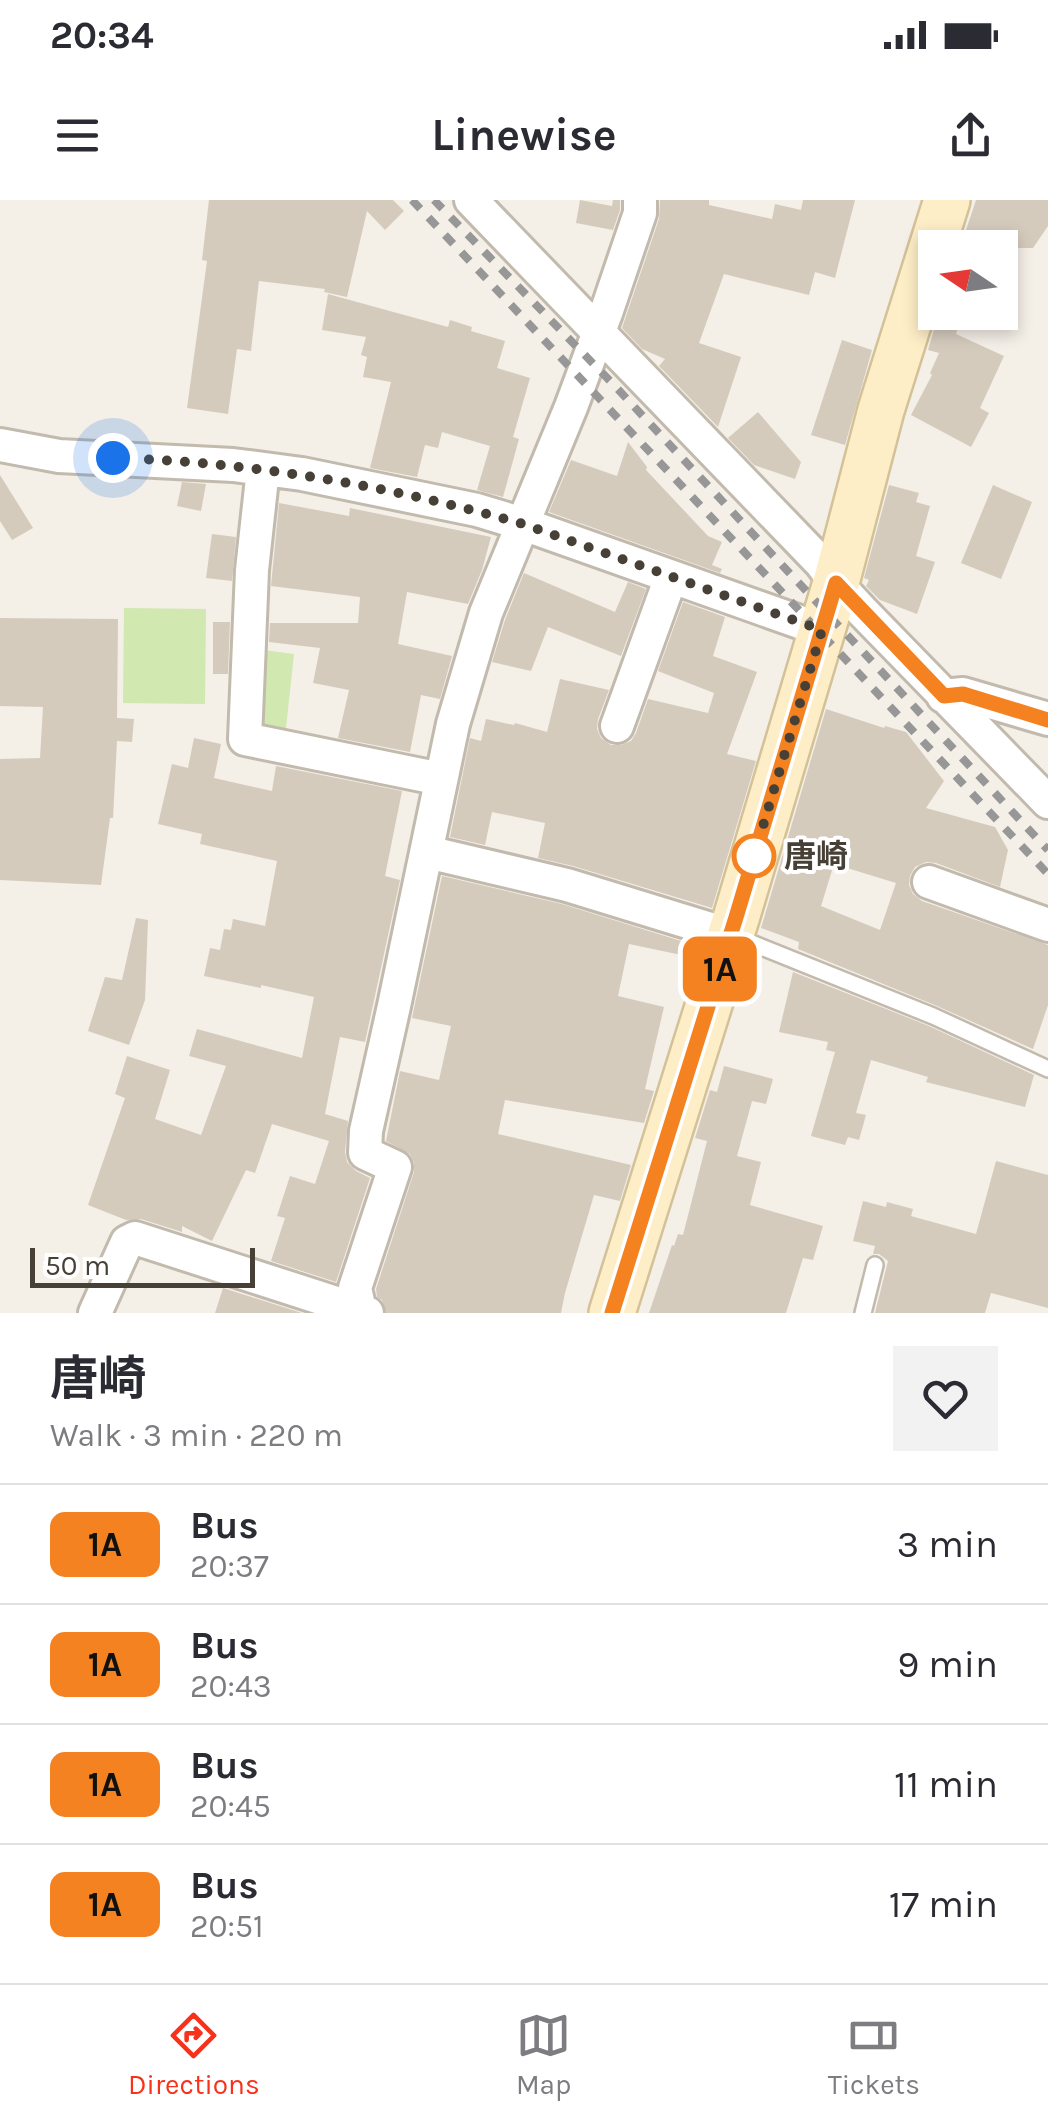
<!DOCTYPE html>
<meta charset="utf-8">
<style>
body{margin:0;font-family:Karla,"Noto Sans JP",sans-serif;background:#f2f2f3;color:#2b2b33;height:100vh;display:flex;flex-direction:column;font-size:38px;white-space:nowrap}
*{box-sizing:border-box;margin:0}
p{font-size:32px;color:#7c7c81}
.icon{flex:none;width:55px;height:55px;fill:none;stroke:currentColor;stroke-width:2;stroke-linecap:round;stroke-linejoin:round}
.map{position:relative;height:1113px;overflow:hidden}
.details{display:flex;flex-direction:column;background:#fff;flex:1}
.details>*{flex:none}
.badge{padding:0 20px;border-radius:15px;font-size:35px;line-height:65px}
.needle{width:65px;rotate:283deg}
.buttons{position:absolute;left:918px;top:30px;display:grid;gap:20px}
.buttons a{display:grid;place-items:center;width:100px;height:100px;border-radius:0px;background:#fff;box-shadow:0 5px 15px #0003;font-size:50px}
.scale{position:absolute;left:30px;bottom:25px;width:225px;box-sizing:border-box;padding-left:10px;border:5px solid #474036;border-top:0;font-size:28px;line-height:35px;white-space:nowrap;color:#474036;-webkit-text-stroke:8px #fff;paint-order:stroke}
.you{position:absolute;width:50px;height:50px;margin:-25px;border:8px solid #fff;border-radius:50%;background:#1a73e8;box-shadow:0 0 0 15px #1a73e833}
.map>.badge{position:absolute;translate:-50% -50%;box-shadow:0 0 0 5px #fff}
.round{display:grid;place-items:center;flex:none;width:105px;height:105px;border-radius:0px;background:#f2f2f3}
.headline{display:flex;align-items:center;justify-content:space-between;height:170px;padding:0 50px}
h1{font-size:48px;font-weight:700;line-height:75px}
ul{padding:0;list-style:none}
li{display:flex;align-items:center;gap:30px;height:120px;padding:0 50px;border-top:2px solid #e1e1e2}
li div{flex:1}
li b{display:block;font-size:38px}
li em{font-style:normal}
li .badge{min-width:110px;font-weight:700;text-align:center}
.status{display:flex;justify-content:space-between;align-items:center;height:70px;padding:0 50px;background:#fff;direction:ltr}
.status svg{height:28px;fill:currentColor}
header{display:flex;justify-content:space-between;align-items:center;height:130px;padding:0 50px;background:#fff;font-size:45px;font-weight:700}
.tabs{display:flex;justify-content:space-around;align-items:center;height:140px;border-top:2px solid #e1e1e2;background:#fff;font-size:28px;color:#7c7c81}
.tabs a{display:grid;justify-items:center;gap:5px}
.tabs .active{color:#f8311a}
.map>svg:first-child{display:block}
.green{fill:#d1e8b0}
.building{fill:#d5cbbd;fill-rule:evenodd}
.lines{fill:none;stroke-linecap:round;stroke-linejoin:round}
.lane-casing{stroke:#c2baad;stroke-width:20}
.street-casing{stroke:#c2baad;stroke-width:38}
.secondary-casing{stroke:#d3c198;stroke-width:50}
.lane{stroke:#fff;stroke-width:15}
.street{stroke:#fff;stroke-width:32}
.secondary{stroke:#feeec7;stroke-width:45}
.rail{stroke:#979797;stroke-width:8;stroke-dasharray:12 12;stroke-linecap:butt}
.line-casing{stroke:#fff;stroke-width:22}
.line{stroke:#f58220;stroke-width:15}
.walk{stroke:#474036;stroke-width:10;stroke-dasharray:0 18}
.stop-dot{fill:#fff;stroke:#f58220;stroke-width:5}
.labels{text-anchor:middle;stroke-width:8;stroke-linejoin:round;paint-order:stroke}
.stop-label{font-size:32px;font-weight:bold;fill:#474036;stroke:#fff;text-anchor:start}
</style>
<div class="status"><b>20:34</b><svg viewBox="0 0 49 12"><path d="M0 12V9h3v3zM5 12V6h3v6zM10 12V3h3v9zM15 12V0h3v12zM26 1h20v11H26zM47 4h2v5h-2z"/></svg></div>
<header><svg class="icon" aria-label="menu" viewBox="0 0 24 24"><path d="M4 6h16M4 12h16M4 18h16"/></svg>Linewise<svg class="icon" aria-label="share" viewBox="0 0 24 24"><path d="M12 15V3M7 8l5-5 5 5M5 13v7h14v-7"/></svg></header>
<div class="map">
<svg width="1048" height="1113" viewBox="0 0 1048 1113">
<rect width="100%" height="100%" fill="#f4efe7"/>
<!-- green -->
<path class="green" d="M124,408L206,409L205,504L123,503Z
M256,449L294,454L285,537L253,531Z"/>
<!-- building -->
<path class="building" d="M209,0H393L404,11L385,30L367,11L347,97L324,92L325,89L259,81L251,151L237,149L228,214L187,208L207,61L202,60Z
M580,0L612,6L613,0H620V10L613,30L576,23Z
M660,0H709V5L772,19L775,4L801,10L803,0H855L835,78L815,72L809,95L724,74L699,143L741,157L718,227L659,166L665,159L642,149L622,128L659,19Z
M976,0H1048V26L1033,48H960Z
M328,94L448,127L450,120L472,127L471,131L505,141L497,168L530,178L513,237L519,239L503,297L477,290L490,246L442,232L438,248L425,245L417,277L370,268L391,182L363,177L367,157L361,155L366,137L322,130Z
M939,112H948L961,117L956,134L1004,156L980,208L989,213L971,247L911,215L932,175L930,173L939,153L928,150Z
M842,140L872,150L845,245L811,235Z
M758,212L801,262L795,279L754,265L728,238Z
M628,242L647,267L646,270L708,336L722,342L712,365L722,369L720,373L549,312L571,260L617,276Z
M0,275L33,328L12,340L0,321Z
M182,282L206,284L201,311L177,306Z
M889,285L919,293L916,302L930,306L916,356L935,362L917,414L880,400L866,386L869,380L864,378Z
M993,285L1032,302L1001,379L961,363Z
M279,303L349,316L350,308L491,337L482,370L468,404L407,392L398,444L452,456L440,499L421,495L410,552L338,538L349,490L313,483L320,448L269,442L270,423H358L360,397L271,386Z
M212,334L236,337L232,381L206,378Z
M524,373L615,412L628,382L646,389L621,456L548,427L531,471L492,462L505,420Z
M683,402L725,417L713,456L757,472L727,554L756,561L712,708L573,666L538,658L545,623L492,612L485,645L450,637L470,538L481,541L486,519L514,525L515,523L547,532L560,479L609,490L598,519L597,529L601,538L611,545H621L631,541L636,533L648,499L708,513L714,493L658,471Z
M0,418L118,419L117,518L134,519L132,542L117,541L113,618H110L101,685L0,680V559L40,558L43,507L0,506Z
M213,422H230L228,474H213Z
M826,509L884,528L885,526L906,532L944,581L926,608L995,627L1008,650L1000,687L936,663L926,662L915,667L910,676L909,685L913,694L922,701L1048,745V805L1033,849L937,806L798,749L799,742L761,728ZM834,664L896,683L880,730L821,706Z
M194,538L221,544L214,578L272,591L276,566L402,591L385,676L400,680L365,842L340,837L325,914L348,921L345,952L347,962L356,971L370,978L336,1082L271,1061L285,1018L277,1016L290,976L315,984L329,941L272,924L255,973L246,970L212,1041L182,1026V1032L141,1019L126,1020L88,1005L125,898L115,894L127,856L170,870L155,919L201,935L226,866L189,856L197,829L302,858L314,797L261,785V788L204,776L210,748L220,750L224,729L231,730L233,719L265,726L277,661L200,644L202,634L158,624L172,564L188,568Z
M442,676L562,704L694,745L691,757L629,744L618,796L664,807L645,889L654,891L644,923L505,900L498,934L631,965L620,1001L594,995L565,1093L561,1113H386L382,1100L377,1097L376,1089L414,972V963L410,954L386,941L400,871L439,880L451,826L412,818Z
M136,718L148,720L145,800L129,845L88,831L105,777L122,780Z
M793,772L929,826L1034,875L1025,907L926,882L928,877L871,860L856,913L866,915L859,940L848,937L845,945L811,936L835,852L826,850L828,842L779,832Z
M724,866L773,879L766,904L752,901L737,956L761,962L750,1005L823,1026L813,1060L803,1058L786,1113H649L672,1045L674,1046L678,1034L683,1035L707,941L695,938L710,890L717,892Z
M996,961L1048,975V1108L991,1093L985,1113H875L888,1061L879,1054H873L875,1046L853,1041L863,1001L886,1007L887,1002L913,1009L911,1016L976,1034Z
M223,1088L302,1113H215Z"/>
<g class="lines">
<defs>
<path id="lane" d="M734,736L933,816L1048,869
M863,1113L875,1065"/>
<path id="street" d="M471,0L821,363L836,383L862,411L1048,602
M0,245L59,256L233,265L302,274L477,310L523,324L822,430
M263,269L252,370L245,539L441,579
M943,496L963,494L1048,519
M617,526L671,377
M427,652L567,685L730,735
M929,682L1048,725
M360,1111L355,1088L395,967L365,953L366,931L394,806L453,524L486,413L571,207L606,113L640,13V0
M95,1113L127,1042L135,1038L367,1113"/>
<path id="secondary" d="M612,1113L737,715L836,383L881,210L947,0"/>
</defs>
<!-- lane casing -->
<use href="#lane" class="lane-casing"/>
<!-- street casing -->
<use href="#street" class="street-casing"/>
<!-- secondary casing -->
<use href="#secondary" class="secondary-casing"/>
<!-- lane -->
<use href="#lane" class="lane"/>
<!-- street -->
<use href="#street" class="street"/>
<!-- secondary -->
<use href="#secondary" class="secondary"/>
<!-- rail -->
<path class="rail" d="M412,0L1048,674
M434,0L613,184L1048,650"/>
</g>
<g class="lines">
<defs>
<path id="line" d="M612,1113L737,714L836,383L944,496L963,494L1048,520"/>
</defs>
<!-- line casing -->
<use href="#line" class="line-casing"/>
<!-- line -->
<use href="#line" class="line"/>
<!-- walk -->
<path class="walk" d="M113,258C252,262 390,286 523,324L822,430L754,656"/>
</g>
<!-- markers -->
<circle class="stop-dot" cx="754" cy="656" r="20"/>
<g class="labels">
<!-- stop labels -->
<g class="stop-label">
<text x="784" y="667">唐崎</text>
</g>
</g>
</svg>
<div class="buttons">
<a><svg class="needle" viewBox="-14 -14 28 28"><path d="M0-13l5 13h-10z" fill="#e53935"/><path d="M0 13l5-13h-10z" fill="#7c7c81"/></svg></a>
</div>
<div class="scale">50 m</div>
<div class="you" style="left:113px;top:258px"></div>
<b class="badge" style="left:720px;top:769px;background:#f58220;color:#111">1A</b>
</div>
<section class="details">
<div class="headline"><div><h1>唐崎</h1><p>Walk · 3 min · 220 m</p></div><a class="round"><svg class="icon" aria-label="heart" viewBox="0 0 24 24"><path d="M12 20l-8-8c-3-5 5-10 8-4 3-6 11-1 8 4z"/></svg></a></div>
<ul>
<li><span class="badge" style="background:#f58220;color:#111">1A</span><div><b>Bus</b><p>20:37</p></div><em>3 min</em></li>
<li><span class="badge" style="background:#f58220;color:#111">1A</span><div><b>Bus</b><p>20:43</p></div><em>9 min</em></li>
<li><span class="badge" style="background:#f58220;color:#111">1A</span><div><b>Bus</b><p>20:45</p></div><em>11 min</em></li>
<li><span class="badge" style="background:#f58220;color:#111">1A</span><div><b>Bus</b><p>20:51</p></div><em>17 min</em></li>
</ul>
</section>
<nav class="tabs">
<a class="active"><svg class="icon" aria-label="directions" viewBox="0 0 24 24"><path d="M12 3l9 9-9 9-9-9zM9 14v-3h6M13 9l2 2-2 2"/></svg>Directions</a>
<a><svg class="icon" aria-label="map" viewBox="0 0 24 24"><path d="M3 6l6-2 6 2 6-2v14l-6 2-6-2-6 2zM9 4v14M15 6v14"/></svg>Map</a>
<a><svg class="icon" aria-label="tickets" viewBox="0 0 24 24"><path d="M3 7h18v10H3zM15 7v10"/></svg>Tickets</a>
</nav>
